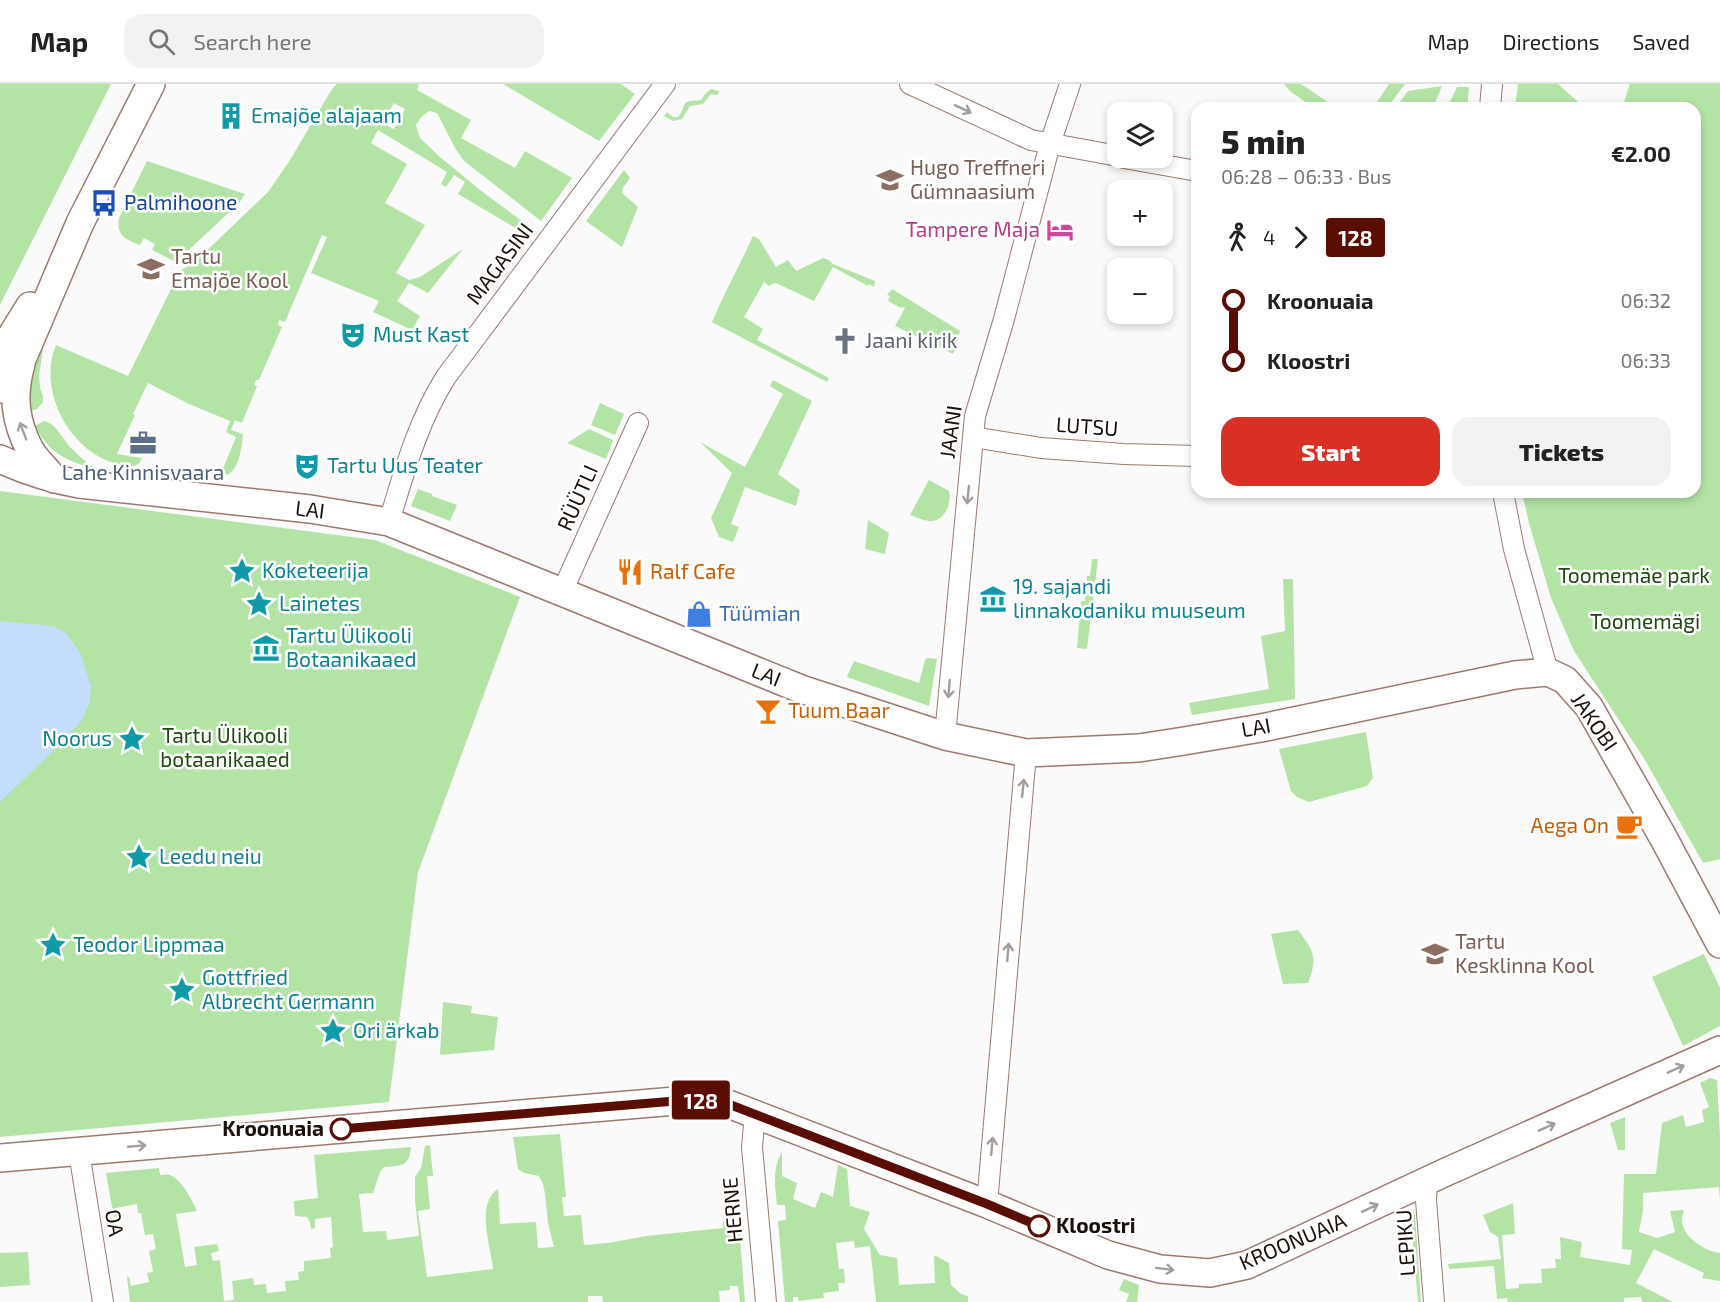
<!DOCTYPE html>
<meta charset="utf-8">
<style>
body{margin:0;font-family:"Exo 2",sans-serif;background:#f2f2f2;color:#222;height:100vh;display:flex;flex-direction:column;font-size:22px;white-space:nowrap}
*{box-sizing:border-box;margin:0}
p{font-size:20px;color:#767676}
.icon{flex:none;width:33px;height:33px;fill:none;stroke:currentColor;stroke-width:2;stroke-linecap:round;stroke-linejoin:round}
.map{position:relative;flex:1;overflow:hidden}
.side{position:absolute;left:1191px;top:18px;width:510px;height:396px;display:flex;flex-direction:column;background:#fff;border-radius:18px;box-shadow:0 3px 9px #0003}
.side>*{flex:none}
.badge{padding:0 12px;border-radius:4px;font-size:21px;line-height:39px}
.fabs{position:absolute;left:1107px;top:18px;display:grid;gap:12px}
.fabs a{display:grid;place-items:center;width:66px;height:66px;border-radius:12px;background:#fff;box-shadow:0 3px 9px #0003;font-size:30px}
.map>.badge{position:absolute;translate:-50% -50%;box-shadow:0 0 0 3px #fff}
.legs{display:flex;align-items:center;gap:9px;height:66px;padding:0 30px;font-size:20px}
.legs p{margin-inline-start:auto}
.summary{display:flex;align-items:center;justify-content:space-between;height:102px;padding:0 30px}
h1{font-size:33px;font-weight:800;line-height:45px}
.button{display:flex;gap:12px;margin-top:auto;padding:12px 30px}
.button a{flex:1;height:69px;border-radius:18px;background:#d93025;color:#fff;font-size:24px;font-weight:800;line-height:69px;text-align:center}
.button a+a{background:#f2f2f2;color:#222}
ul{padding:0 30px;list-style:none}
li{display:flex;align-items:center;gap:21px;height:60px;font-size:22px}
li i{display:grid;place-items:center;width:9px;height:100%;margin:0 8px;background:currentColor}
li i::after{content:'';width:15px;height:15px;margin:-8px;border:4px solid;border-radius:50%;background:#fff}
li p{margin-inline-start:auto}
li:first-child i{background:linear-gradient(#0000 50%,currentColor 0)}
li:last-child i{background:linear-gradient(currentColor 50%,#0000 0)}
header{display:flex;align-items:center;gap:36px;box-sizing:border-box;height:84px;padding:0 30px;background:#fff;border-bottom:2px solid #e0e0e0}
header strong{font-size:28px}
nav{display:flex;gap:33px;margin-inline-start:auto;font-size:21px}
.search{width:420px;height:54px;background:#f2f2f2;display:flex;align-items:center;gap:15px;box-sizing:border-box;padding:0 21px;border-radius:18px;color:#767676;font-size:22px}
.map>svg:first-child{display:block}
.green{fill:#b4e3a6;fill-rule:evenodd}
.water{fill:#c5ddfd}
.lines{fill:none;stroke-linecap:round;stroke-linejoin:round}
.street-casing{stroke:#9c7a6f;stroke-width:22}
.secondary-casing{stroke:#9c7a6f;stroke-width:30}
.street{stroke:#fff;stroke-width:20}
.secondary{stroke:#fff;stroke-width:27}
.oneway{stroke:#a49f9d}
.line-1-casing{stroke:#fff;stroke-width:14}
.line-1{stroke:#5a0e03;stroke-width:9}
.stop-1-dot{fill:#fff;stroke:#5a0e03;stroke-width:3}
.labels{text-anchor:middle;stroke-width:5;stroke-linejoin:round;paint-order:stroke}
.culture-label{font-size:21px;fill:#0d838f;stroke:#fff;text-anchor:start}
.education-label{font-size:21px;fill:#785e54;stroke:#fff;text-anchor:start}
.transit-label{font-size:21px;fill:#164399;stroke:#fff;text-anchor:start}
.hotel-label{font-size:21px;fill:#b23c85;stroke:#fff;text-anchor:end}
.street-label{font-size:21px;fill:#1b0f0a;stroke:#fff}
.worship-label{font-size:21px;fill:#5b616d;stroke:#fff;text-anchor:start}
.service-label{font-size:21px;fill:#4e5e75;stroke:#fff}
.food-label{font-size:21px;fill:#c56008;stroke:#fff;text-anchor:start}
.park-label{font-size:21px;fill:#204811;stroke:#fff}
.shop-label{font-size:21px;fill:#366cbe;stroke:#fff;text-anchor:start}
.stop-label{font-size:21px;font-weight:bold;fill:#1b0f0a;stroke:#fff;text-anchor:end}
</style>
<header>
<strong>Map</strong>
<div class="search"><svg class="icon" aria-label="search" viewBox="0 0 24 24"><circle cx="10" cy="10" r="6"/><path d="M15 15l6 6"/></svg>Search here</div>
<nav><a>Map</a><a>Directions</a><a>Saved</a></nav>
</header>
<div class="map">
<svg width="1720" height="1218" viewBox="0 0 1720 1218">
<rect width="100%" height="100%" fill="#fafafa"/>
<!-- green -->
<path class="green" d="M0,0H111L0,221Z
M337,0H419L417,6L471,36L461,54L515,84L525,67L572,94L541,137L464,77L455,64L437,29L429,27L421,33L416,41L420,54L440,73L480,106L534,146L529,152L458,110L465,98L454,91L446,103L441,100L447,88L378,46L371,59L407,80L385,119L425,141L396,189L409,196L420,193L463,165L428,209L409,199L397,217L420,232L412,246L373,228L379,217L311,189L327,153L322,151L285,238L279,236L278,241L282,243L259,296H256L254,301L257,302L242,339L235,336L231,346L243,350C242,363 239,386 227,391L222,387L236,353L226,348L230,337L189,320L148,299L133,330L135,331L117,370L142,374C139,383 132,383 124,381C73,374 36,308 56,261L128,292L180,187L196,177L268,108L290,76L332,5ZM394,19L405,25L394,45L382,39Z
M503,0H621L635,10L599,57Z
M1284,0H1301L1337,24H1314L1291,8Z
M1389,0H1405L1387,24H1373Z
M1518,0H1558L1585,24H1515Z
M1630,0H1720V775L1703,779L1645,676L1574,567L1551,514L1529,439L1522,408H1695V24H1622Z
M1442,2L1433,24H1395L1408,7Z
M1457,3H1468L1469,5L1467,24H1447Z
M711,5L719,7L718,11L711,10L703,20L690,22L682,35L673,37L664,32L667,28L673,33H678C683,29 682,21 687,18C691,16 697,17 701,16L705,10Z
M147,77L245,110L239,119L177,177H174L152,166L155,160L144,154L140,161C126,155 116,152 119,134Z
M624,86L630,94L623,104L622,109L638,123L622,163L586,137Z
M753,152L759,155L776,183L788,176L796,187L823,174L829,176L833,180L875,197L874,203L869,200L868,202L833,183L814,217L778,200L775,199L769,202L764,198L744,233L763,245L757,256L829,294L827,298L712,238C724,209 740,181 753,152Z
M892,205L960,247L953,270L895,242L905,224L902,223L901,224L888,217L890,212L887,211Z
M43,264L39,292L40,304L43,312V318L37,325L31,327C25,305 33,284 43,264Z
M773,296L812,317L778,390L800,406L796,422L745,403L731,440L739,443L733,458L719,453L711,434L732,389L700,358L745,383L783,310L770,302Z
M600,319L624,330L615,351L591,341Z
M44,337C56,339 63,356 71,364C79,372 88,380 98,386C68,377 50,371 35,342Z
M589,345L613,356L606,375L567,359Z
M929,396L949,407C952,418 945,438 930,437C924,437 916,433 910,431Z
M418,405L432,410V412L457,421L450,437L411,422Z
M0,407L375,456L520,513L418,788L389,1018L0,1053Z
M868,436L889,449L885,470L865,465Z
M1092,475H1098L1087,565L1077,564L1081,517H1085L1087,492H1090Z
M1283,495H1293L1295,615L1192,631L1189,619L1269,605L1261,552L1285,547Z
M927,574L937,575L929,622L847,593L854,577L919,599L925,576Z
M1366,648L1373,694L1367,702L1309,718L1297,713L1291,707L1279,665Z
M1298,846C1314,867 1318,873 1308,899L1283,900L1271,850Z
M1704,870L1720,904V942L1683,962L1652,893Z
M443,918L472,922L471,929L498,933L494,966L440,971Z
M1710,994L1717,996L1720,1052V1116L1719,1103L1643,1109V1127L1639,1148L1657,1154L1675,1148L1670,1127L1684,1126C1683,1129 1682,1132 1682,1136C1682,1153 1705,1167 1720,1169V1197L1702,1194L1704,1189L1654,1165L1636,1199L1673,1218H1642L1641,1213L1624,1214V1218H1508L1507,1214L1497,1215L1494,1182L1449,1185L1448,1180L1501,1175L1498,1153L1490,1148L1483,1131L1513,1119L1515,1150L1502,1151L1506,1205L1519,1204V1200L1542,1199L1541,1185L1556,1184L1555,1175H1561L1560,1153L1582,1158L1580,1173L1630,1181L1632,1166L1622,1165L1624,1090H1656L1662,1039L1683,1031L1686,1043L1704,1038L1702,1026L1709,1023L1700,999Z
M1625,1033V1066H1618L1610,1039Z
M560,1050L566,1113H562L564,1132L581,1131L584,1161L608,1159L646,1152L723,1144V1137L732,1136L733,1141L739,1140L745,1218H740L738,1202H730V1206L719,1207L720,1218H603L602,1212H588V1218H130L127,1193H129L131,1202L149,1198L147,1189L153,1188L149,1167L156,1165L153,1150L145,1151L141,1129H138L137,1120L116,1124L118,1133L114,1134L106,1089L159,1084L160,1091C162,1091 167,1090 170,1091C182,1096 192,1116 197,1127L176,1130L185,1183L197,1181L194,1163L217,1160L219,1167L211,1169L213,1177L220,1176L224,1217L234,1216L232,1197L253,1194L254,1201L266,1200L267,1209L286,1207L285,1197L299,1196L298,1188L304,1187V1177L331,1174L330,1164L333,1163L331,1133L315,1135V1144L311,1145L310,1138L307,1133L295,1132L294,1117L318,1114L314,1071L411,1063C409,1084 401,1081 384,1083L380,1088L373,1109L359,1110L363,1148L386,1147L387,1156L419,1152L415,1117V1093L421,1084L425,1062L430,1061L433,1092H427L430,1125L418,1127L427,1193L493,1185C491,1163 475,1120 498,1105L500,1140L536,1138L538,1164L554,1163L548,1139L545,1110L543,1100L539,1092L524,1089L518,1085L513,1053Z
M782,1068V1092L797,1099L793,1115L815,1124L821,1108L833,1113L838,1081L847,1085L850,1122L870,1128L864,1145L880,1171L897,1174L899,1201L935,1199L934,1172H936L949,1179L951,1201L961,1210L968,1212V1218H876L870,1162L855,1164L854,1157L836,1159L839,1185H844L845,1199H838L839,1207L823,1209L824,1214L798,1217V1213H793V1218H785L778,1137L786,1136L785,1121H777C775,1102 772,1085 782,1068Z
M1413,1127L1415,1131L1421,1218H1418L1410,1128Z
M28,1168L30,1201L0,1203V1169Z
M1124,1195L1139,1201L1137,1218H1126L1129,1210L1119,1206Z"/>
<!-- water -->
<path class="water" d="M0,537L53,542L66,549L80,568L91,602L90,617L82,636L66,654L0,718Z"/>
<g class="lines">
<defs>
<path id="street" d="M910,0L1031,56L1118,72
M1490,24L1492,0
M1124,74L1197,87
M973,353L1041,364L1124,370L1197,372
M1503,408L1514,465L1548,588
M389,438C404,388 418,337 446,293L665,0
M562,508L638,339
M945,652L975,332L1004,235L1050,60L1070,0
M755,1030L752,1063L766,1218
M79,1068L103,1218
M1427,1097L1426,1116L1434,1218
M987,1120L1026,669"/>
<path id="secondary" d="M0,270L30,222
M21,280C12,312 15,337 30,366C36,376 47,386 54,395
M0,305L23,273L80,139L151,0
M0,375C26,387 52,395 79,400L310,425L389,438L801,605L945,652L1026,669L1139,664L1184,657L1261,644L1515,591L1548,588L1565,596L1589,623L1663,753L1720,860
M0,1074L699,1015L731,1021L987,1120L1108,1171L1160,1185L1210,1189L1247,1181L1446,1088L1720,966"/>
</defs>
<!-- street casing -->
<use href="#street" class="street-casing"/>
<!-- secondary casing -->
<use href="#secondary" class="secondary-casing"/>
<!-- street -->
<use href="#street" class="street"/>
<!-- secondary -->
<use href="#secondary" class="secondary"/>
</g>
<!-- one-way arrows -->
<defs><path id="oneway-shaft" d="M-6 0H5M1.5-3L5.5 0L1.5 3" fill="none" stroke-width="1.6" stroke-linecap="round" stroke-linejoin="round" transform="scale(1.5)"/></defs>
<g class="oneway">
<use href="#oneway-shaft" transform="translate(963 25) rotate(25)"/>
<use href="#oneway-shaft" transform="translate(23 347) rotate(-111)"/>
<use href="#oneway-shaft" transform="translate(968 411) rotate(96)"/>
<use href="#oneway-shaft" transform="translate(949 605) rotate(95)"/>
<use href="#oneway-shaft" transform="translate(1023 704) rotate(-84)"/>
<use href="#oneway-shaft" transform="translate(1008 868) rotate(-85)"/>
<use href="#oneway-shaft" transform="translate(1676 985) rotate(-24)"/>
<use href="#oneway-shaft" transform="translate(1547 1043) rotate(-24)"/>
<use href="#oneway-shaft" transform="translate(137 1062) rotate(-5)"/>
<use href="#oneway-shaft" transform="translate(992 1062) rotate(-85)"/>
<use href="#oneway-shaft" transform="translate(1370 1124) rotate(-25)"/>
<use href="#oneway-shaft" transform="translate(1165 1185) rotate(7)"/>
</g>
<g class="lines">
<defs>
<path id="line-1" d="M341,1045L699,1015L731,1021L987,1120L1039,1142"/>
</defs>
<!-- line-1 casing -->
<use href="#line-1" class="line-1-casing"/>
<!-- line-1 -->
<use href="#line-1" class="line-1"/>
</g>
<!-- icons -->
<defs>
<symbol id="building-bare" viewBox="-9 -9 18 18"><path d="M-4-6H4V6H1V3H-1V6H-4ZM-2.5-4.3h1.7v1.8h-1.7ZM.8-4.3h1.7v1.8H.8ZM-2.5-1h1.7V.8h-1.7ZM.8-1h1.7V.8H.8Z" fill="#0f9aa8" stroke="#fff" stroke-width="2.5" paint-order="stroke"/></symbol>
<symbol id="school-bare" viewBox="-9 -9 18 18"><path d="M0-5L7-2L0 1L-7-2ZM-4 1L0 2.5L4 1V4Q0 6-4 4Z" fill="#8d6e63" stroke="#fff" stroke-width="2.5" paint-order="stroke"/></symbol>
<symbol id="bus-bare" viewBox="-9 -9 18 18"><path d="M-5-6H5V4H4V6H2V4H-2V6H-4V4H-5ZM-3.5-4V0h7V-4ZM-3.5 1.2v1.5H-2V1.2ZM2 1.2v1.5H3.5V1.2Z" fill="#1a4fb4" stroke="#fff" stroke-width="2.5" paint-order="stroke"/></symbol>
<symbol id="hotel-bare" viewBox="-9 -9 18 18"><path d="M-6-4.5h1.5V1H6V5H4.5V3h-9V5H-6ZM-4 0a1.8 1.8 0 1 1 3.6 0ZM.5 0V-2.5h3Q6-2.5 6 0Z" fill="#d1479c" stroke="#fff" stroke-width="2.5" paint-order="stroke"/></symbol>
<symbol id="theatre-bare" viewBox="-9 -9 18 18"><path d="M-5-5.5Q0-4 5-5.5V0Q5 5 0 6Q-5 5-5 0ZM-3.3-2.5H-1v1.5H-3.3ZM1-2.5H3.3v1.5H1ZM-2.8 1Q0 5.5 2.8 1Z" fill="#0f9aa8" stroke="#fff" stroke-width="2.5" paint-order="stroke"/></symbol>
<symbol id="church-bare" viewBox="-9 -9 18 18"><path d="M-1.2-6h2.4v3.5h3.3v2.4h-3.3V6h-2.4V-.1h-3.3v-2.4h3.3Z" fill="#6b7280" stroke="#fff" stroke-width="2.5" paint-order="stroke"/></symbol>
<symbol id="office-bare" viewBox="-9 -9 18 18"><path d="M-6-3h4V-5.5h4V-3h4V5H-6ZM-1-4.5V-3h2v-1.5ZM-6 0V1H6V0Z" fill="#5c6f8a" stroke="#fff" stroke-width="2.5" paint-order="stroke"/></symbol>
<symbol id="sight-bare" viewBox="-9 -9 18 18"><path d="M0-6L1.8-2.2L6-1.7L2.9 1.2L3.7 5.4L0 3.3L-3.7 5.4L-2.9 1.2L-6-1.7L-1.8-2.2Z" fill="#0f9aa8" stroke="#fff" stroke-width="2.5" paint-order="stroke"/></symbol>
<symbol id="restaurant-bare" viewBox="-9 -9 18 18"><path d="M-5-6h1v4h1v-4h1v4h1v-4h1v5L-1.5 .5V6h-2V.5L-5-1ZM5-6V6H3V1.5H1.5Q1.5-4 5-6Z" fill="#e8710a" stroke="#fff" stroke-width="2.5" paint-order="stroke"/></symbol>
<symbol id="museum-bare" viewBox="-9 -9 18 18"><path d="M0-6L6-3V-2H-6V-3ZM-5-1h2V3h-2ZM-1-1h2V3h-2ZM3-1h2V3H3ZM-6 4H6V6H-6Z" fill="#0f9aa8" stroke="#fff" stroke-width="2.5" paint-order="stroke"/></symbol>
<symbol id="shop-bare" viewBox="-9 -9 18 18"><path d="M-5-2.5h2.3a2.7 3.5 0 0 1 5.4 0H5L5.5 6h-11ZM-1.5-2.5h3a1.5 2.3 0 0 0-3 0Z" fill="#3f7fe0" stroke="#fff" stroke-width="2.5" paint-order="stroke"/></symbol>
<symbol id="bar-bare" viewBox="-9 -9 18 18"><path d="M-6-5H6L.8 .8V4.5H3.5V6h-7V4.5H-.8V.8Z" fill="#e8710a" stroke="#fff" stroke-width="2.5" paint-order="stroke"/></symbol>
<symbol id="cafe-bare" viewBox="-9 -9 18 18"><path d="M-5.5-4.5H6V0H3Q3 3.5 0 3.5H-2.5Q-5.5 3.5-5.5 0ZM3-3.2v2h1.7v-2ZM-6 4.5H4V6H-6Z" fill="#e8710a" stroke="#fff" stroke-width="2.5" paint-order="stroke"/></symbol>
</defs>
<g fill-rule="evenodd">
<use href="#building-bare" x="212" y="13" width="38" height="38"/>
<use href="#school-bare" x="871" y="77" width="38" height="38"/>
<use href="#bus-bare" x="85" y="100" width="38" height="38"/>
<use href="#hotel-bare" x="1041" y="127" width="38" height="38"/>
<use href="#school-bare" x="132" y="166" width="38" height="38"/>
<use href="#theatre-bare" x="334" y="232" width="38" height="38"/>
<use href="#church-bare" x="826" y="238" width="38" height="38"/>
<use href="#office-bare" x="124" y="340" width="38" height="38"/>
<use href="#theatre-bare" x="288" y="363" width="38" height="38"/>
<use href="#sight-bare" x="223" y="468" width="38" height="38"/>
<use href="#restaurant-bare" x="611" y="469" width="38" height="38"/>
<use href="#museum-bare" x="974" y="496" width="38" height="38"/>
<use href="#sight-bare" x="240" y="501" width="38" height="38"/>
<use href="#shop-bare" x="680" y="511" width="38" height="38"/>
<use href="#museum-bare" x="247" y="545" width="38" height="38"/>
<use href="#bar-bare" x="749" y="608" width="38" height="38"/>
<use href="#sight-bare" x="113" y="636" width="38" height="38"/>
<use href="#cafe-bare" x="1610" y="723" width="38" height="38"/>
<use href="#sight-bare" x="120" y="754" width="38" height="38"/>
<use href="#sight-bare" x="34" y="842" width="38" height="38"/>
<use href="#school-bare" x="1416" y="851" width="38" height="38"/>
<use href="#sight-bare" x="163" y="887" width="38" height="38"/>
<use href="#sight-bare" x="314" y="928" width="38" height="38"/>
</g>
<!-- markers -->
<g class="stop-1-dot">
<circle cx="341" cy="1045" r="10"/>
<circle cx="1039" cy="1142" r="10"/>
</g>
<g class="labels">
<!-- culture labels -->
<g class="culture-label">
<text x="251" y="39">Emajõe alajaam</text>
<text x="373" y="258">Must Kast</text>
<text x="327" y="389">Tartu Uus Teater</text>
<text x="262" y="494">Koketeerija</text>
<text x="1013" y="510">19. sajandi<tspan x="1013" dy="24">linnakodaniku muuseum</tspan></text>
<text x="279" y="527">Lainetes</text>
<text x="286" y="559">Tartu Ülikooli<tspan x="286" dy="24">Botaanikaaed</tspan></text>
<text x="112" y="662" text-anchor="end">Noorus</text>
<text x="159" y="780">Leedu neiu</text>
<text x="73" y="868">Teodor Lippmaa</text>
<text x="202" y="901">Gottfried<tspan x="202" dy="24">Albrecht Germann</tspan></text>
<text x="353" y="954">Ori ärkab</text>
</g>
<!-- education labels -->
<g class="education-label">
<text x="910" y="91">Hugo Treffneri<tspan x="910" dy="24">Gümnaasium</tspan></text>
<text x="171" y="180">Tartu<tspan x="171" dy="24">Emajõe Kool</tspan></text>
<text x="1455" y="865">Tartu<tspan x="1455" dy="24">Kesklinna Kool</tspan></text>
</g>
<!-- transit labels -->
<g class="transit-label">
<text x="124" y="126">Palmihoone</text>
</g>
<!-- hotel labels -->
<g class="hotel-label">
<text x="1040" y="153">Tampere Maja</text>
</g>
<!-- street labels -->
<g class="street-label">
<text transform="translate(500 180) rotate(-53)" y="7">MAGASINI</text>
<text transform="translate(1087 343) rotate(4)" y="7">LUTSU</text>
<text transform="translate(951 348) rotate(-82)" y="7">JAANI</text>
<text transform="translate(578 414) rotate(-66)" y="7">RÜÜTLI</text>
<text transform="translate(310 426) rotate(7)" y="7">LAI</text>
<text transform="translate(766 591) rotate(22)" y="7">LAI</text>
<text transform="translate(1594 638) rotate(56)" y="7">JAKOBI</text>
<text transform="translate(1256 644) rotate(-10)" y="7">LAI</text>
<text transform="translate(733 1126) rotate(-95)" y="7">HERNE</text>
<text transform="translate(114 1139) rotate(81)" y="7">OA</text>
<text transform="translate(1293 1158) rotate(-23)" y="7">KROONUAIA</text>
<text transform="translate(1406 1159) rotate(-94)" y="7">LEPIKU</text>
</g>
<!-- worship labels -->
<g class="worship-label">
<text x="865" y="264">Jaani kirik</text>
</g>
<!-- service labels -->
<g class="service-label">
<text x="143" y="396">Lahe Kinnisvaara</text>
</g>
<!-- food labels -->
<g class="food-label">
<text x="650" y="495">Ralf Cafe</text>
<text x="788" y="634">Tuum Baar</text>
<text x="1609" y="749" text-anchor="end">Aega On</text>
</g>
<!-- park labels -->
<g class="park-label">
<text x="1634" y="499">Toomemäe park</text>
<text x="1645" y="545">Toomemägi</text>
<text x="225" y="659">Tartu Ülikooli<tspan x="225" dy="24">botaanikaaed</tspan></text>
</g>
<!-- shop labels -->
<g class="shop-label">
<text x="719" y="537">Tüümian</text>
</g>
<!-- stop labels -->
<g class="stop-label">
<text x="324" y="1052">Kroonuaia</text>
<text x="1056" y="1149" text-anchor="start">Kloostri</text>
</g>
</g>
</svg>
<div class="fabs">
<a><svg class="icon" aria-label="layers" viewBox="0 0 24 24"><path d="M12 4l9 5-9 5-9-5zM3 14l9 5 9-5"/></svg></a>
<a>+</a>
<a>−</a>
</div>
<b class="badge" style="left:701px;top:1016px;background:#5a0e03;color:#fff">128</b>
<section class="side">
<div class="summary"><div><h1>5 min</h1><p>06:28 – 06:33 · Bus</p></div><b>€2.00</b></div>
<div class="legs"><svg class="icon" aria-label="walk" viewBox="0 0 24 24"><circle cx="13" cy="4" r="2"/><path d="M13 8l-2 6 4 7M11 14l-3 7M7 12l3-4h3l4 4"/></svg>4<svg class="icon" aria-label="forward" viewBox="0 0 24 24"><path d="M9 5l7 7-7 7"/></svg><b class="badge" style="background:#5a0e03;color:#fff">128</b></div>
<ul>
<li><i style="color:#5a0e03"></i><b>Kroonuaia</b><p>06:32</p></li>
<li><i style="color:#5a0e03"></i><b>Kloostri</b><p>06:33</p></li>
</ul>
<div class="button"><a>Start</a><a>Tickets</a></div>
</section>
</div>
